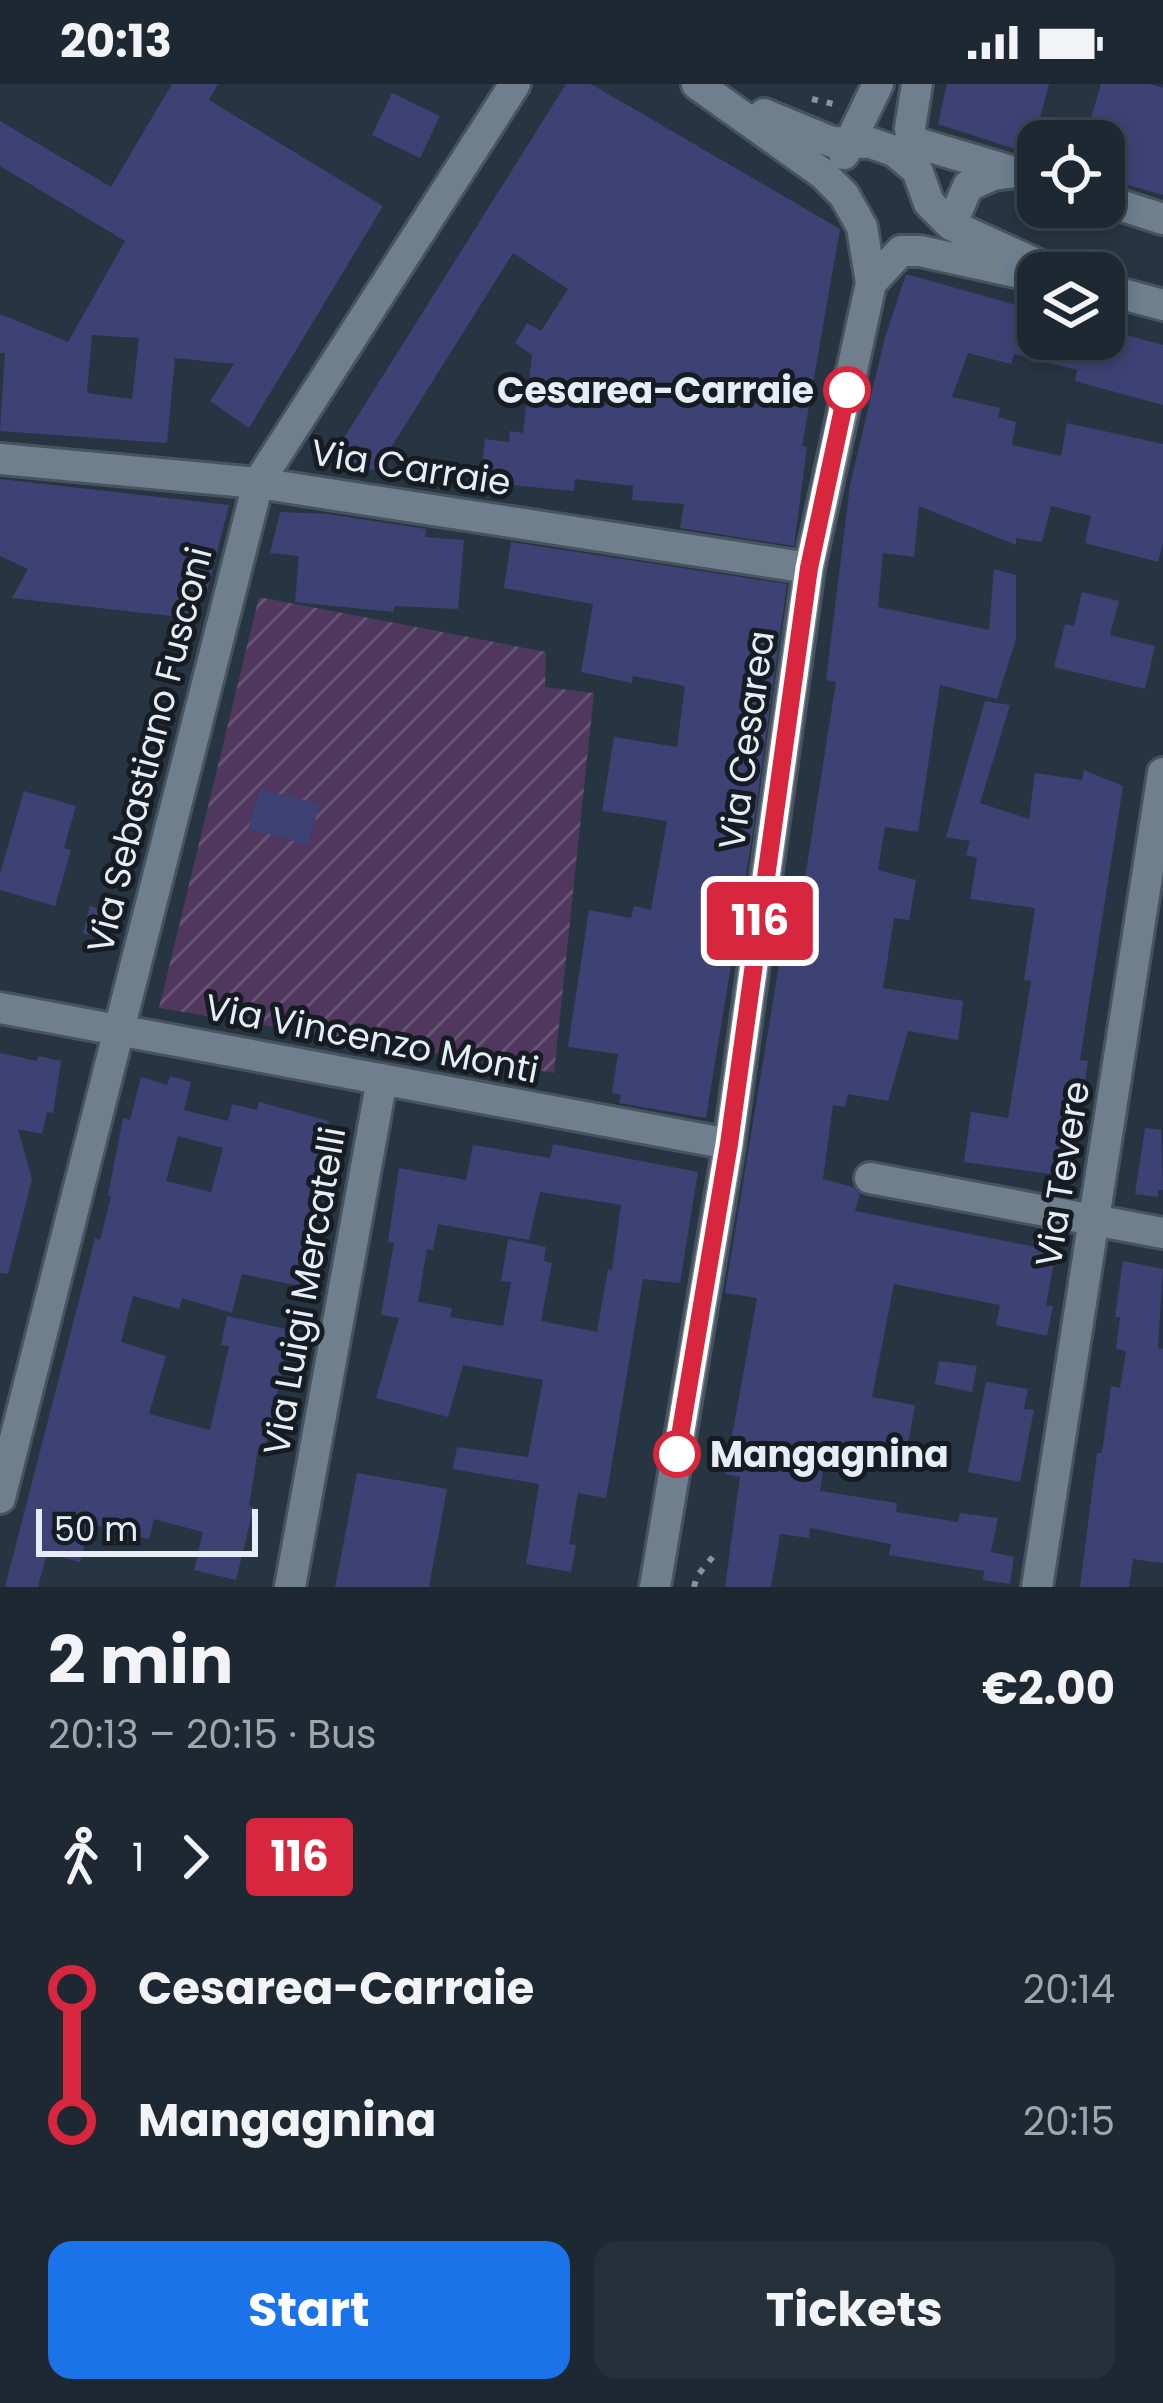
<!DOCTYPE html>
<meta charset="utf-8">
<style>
body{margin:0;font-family:Poppins,sans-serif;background:#25303a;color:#f1f3f6;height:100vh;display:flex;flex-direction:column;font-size:45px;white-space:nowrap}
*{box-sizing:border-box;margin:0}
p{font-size:39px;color:#a0a6ac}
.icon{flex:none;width:66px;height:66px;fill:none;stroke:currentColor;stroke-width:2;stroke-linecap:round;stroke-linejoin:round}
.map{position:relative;height:1503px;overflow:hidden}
.details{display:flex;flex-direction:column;background:#1d2832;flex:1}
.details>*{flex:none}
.badge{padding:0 24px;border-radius:9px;font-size:42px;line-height:78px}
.controls{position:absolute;left:1017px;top:36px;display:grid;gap:24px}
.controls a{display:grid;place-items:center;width:108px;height:108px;border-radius:24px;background:#1d2832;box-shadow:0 6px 18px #0003,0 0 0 3px #3b444d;font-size:60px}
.scale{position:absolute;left:36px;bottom:30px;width:222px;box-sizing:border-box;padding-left:12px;border:6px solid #e5eef6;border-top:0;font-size:33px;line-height:42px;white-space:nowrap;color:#e5eef6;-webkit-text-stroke:9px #161c22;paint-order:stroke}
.map>.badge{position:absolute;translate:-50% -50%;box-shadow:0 0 0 6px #fff}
.legs{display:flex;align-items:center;gap:18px;height:132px;padding:0 48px;font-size:39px}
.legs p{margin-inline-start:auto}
.overview{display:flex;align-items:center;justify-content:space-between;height:204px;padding:0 48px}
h1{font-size:66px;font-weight:700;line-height:90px}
.button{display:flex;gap:24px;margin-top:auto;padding:24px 48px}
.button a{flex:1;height:138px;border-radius:24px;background:#1a73e8;color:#fff;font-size:48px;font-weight:700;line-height:138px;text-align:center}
.button a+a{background:#25303a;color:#f1f3f6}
ul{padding:0 48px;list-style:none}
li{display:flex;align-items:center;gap:42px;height:132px;font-size:45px}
li i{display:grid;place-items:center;width:18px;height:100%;margin:0 15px;background:currentColor}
li i::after{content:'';width:30px;height:30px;margin:-15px;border:9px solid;border-radius:50%;background:#1d2832}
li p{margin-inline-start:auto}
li:first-child i{background:linear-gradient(#0000 50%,currentColor 0)}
li:last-child i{background:linear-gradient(currentColor 50%,#0000 0)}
.status{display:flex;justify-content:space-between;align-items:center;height:84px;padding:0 60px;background:#1d2832;direction:ltr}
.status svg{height:33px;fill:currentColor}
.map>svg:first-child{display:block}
.garden{fill:url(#garden-furrows)}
.building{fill:#3e4173;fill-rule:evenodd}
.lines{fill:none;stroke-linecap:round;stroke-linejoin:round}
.minor-casing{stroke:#47535e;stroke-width:36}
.path{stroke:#88939e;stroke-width:6;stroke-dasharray:6 9;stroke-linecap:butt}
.minor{stroke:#6f7f8e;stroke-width:30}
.line-1-casing{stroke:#fff;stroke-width:27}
.line-1{stroke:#d7263d;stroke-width:18}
.stop-1-dot{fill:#fff;stroke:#d7263d;stroke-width:6}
.labels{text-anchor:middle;stroke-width:10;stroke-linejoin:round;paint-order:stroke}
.stop-label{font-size:36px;font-weight:bold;fill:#e5eef6;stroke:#161c22;text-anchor:end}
.street-label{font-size:36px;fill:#e5eef6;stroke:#161c22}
</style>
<div class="status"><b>20:13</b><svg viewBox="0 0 49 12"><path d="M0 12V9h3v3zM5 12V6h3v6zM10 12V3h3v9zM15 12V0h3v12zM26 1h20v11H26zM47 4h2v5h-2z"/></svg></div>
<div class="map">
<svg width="1163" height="1503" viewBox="0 0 1163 1503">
<defs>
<pattern id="garden-furrows" width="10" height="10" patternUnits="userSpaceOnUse" patternTransform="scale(3)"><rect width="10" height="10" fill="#4f375d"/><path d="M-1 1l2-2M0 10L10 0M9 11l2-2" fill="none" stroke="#685475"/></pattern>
</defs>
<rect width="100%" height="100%" fill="#273542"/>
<!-- garden -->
<path class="garden" d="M259,513L546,568L545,603L594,609L554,989L159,924Z"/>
<!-- building -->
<path class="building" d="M172,0H218L209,16L383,122L249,344L210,317L234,280L175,274L167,359L0,347L5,269H0V230L68,258L125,157L0,82V37L111,103ZM92,251L139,254L132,315L87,309Z
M566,0H591L840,145L802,362L807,363L794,462L680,444L684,420L632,416L633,402L575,395L574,407L480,398L485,355L509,358L510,347L523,349L532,271L515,259L527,239L541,247L568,205L513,169L377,386L351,384L332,373Z
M947,0H1049L1030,70L938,40Z
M1101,0H1150L1163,4V111L1104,94V57H1084Z
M392,9L440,32L420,74L372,51Z
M906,190L1038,227V255H1104V245L1163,261V321L1075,297L1077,286L1014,270L1011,280L968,269L952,313L1000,324L998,333L1016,338L1012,361L1061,372L1067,339L1163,360V459L1158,478L1085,459L1091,432L1051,422L1042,458L1016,454V461L919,422L914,473L883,469L878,523L989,546L994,485L1016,491V555L997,615L940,601L918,748L885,743L878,786L916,796L909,836L894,834L883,904L963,917L958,956L908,947L888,1017L848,1010L845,1023L833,1021L823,1095L853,1103L860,1110L855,1127L1056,1167L1046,1221L1053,1222L1047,1252L996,1241L1000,1221L894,1200L872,1313L915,1321L905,1376L827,1361L820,1407L897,1419L896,1428L958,1438L960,1429L998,1434L991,1468L1014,1473L1010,1500L983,1496L984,1487L889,1471L891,1460L810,1444L809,1454L780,1450L771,1503H725L740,1393L725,1390L757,1214L725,1209L782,862L794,864L836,598L826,596L850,401L884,257Z
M0,395L229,421L207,508L192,509L188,534L12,514L28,485L0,472Z
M280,428L328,430L426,445L425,453L464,456L458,525L394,522V528L295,518L299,472L270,469Z
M511,458L787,500L753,747L706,1034L619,1019L621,1011L612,1009L618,970L568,963L589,826L631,834L634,822L651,826L667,737L602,727L614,653L677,663L685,602L633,592L632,599L581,588L593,520L504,504Z
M1082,508L1119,517L1110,551L1155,562L1145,605L1054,583L1065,540L1074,542Z
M985,617L1010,621L980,719L1029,735L1035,689L1082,696L1084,686L1123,702L1080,976L1088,977L1071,1093L964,1078L971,1028L1008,1034L1031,897L1024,896L1035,824L970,815L977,774L966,771L970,757L946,753Z
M260,705L320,720L308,761L248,745Z
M24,707L76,722L64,764L71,766L55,822L0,806V790Z
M90,822L113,829L105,856L83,849Z
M0,969L37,977L38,972L61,977L53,1029L47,1028L42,1050L18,1045L32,1095L8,1190L0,1189Z
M170,992L191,998L184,1026L228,1037L232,1020L257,1026L259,1018L329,1037L328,1044L347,1050L335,1095L327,1093L313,1150L320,1151L311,1195L302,1194L300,1202L242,1190L232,1229L182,1214L179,1225L133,1212L121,1258L166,1272L149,1330L210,1346L229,1262L221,1261L227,1232L291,1246L265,1366L258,1365L249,1422L254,1423L236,1496L194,1486L203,1448L154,1435L149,1455L90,1440L80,1478L47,1469L38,1503H5L95,1154L100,1156L111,1112L108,1111L123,1034L130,1036L141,993L167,1001ZM178,1052L223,1064L211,1108L166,1097Z
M1145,1044L1161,1046L1163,1106H1158V1113L1135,1110Z
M553,1060L698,1088L680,1199L643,1195L606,1414L578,1409L569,1460L576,1461L571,1488L526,1480L539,1400L453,1385L457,1363L528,1373L543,1296L463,1281L448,1333L376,1314L399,1234L381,1231L394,1159L388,1158L399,1084L466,1096L473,1061L550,1074ZM540,1108L621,1121L612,1186L608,1185L597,1248L541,1237L552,1179L544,1177L546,1163L508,1155L501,1197L511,1198L503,1242L450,1233L452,1224L418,1218L427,1165L433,1166L438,1140L529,1156Z
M1123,1177L1163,1185L1158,1264L1163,1265V1479L1133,1475L1129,1503H1080L1097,1369H1102L1111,1302L1120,1304L1126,1267L1116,1265L1120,1233H1115Z
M939,1277L977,1282L972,1308L935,1300Z
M986,1298L1028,1305L1024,1325L1034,1326L1020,1398L968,1388Z
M357,1389L447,1405L429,1503H335Z"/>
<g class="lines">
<defs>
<path id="minor" d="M764,30L832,58L871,59L894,67L917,86L929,119L951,141L1056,189
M910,57L1038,95
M844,70L878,0
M914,75L910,44L917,0
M1104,116L1163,135
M951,141L968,102L993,91L1016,88
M871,199L901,167H920L1038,193
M1104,205L1163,221
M0,375L258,399L809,484
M0,924L729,1060
M870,1094L1163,1149
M0,1414L258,399L515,0
M290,1503L382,995
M655,1503L729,1060L809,484L871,199L862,143L844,111L823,90L697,0
M1037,1503L1163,689"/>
</defs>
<!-- minor casing -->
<use href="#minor" class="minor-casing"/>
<!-- path -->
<path class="path" d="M812,15L838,21
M694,1503L697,1492L716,1469"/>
<!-- minor -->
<use href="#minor" class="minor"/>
</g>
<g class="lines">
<defs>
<path id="line-1" d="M677,1370L729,1060L809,484L847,306"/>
</defs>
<!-- line-1 casing -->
<use href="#line-1" class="line-1-casing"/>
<!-- line-1 -->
<use href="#line-1" class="line-1"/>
</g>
<!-- markers -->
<g class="stop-1-dot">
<circle cx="847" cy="306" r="21"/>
<circle cx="677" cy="1370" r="21"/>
</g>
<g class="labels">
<!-- stop labels -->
<g class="stop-label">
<text x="814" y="319">Cesarea-Carraie</text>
<text x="710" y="1383" text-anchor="start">Mangagnina</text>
</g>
<!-- street labels -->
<g class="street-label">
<text transform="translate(411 383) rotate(9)" y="13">Via Carraie</text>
<text transform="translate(746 656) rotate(-82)" y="13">Via Cesarea</text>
<text transform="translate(149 666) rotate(-76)" y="13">Via Sebastiano Fusconi</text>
<text transform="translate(372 954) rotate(11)" y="13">Via Vincenzo Monti</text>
<text transform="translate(1062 1090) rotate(-81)" y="13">Via Tevere</text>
<text transform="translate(304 1207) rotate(-80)" y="13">Via Luigi Mercatelli</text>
</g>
</g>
</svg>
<div class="controls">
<a><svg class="icon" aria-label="locate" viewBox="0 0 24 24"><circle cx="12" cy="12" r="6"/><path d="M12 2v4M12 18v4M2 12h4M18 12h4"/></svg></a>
<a><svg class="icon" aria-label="layers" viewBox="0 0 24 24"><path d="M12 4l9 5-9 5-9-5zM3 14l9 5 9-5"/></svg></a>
</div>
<div class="scale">50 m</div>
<b class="badge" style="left:760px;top:837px;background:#d7263d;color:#fff">116</b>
</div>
<section class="details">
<div class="overview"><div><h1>2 min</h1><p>20:13 – 20:15 · Bus</p></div><b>€2.00</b></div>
<div class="legs"><svg class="icon" aria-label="walk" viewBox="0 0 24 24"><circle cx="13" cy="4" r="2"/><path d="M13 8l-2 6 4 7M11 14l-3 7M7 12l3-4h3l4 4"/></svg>1<svg class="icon" aria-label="forward" viewBox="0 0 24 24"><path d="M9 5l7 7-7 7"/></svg><b class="badge" style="background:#d7263d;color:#fff">116</b></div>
<ul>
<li><i style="color:#d7263d"></i><b>Cesarea-Carraie</b><p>20:14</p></li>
<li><i style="color:#d7263d"></i><b>Mangagnina</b><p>20:15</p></li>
</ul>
<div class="button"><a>Start</a><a>Tickets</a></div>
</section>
